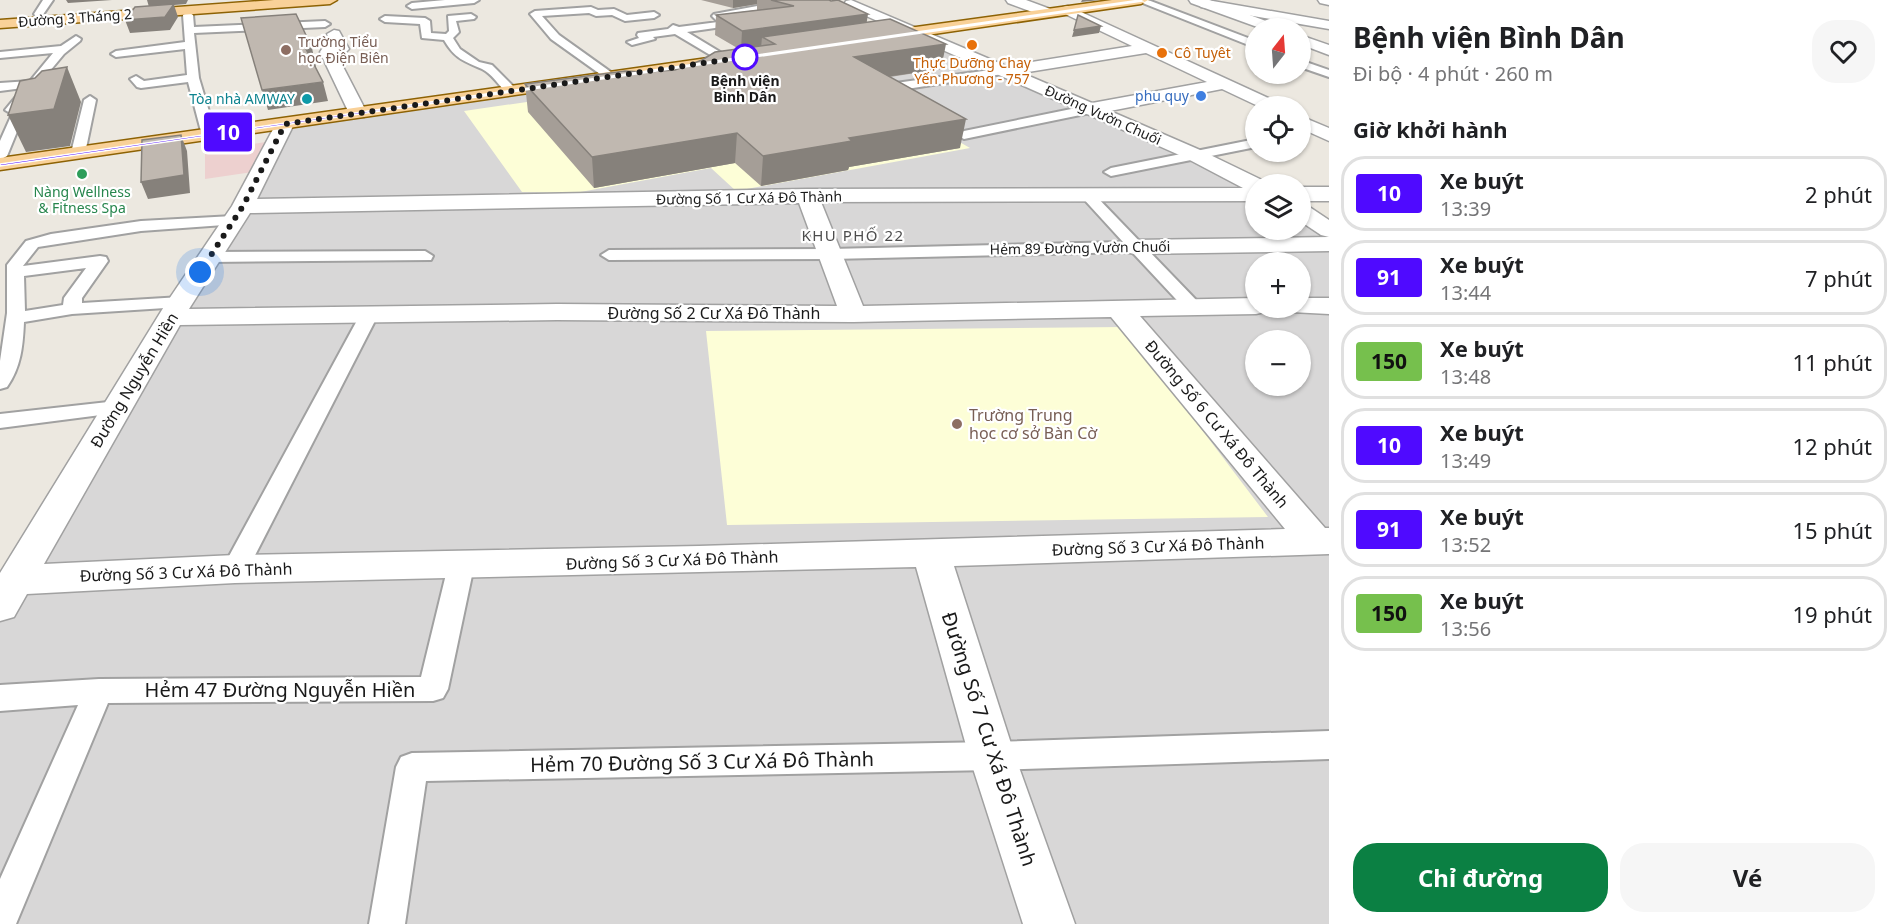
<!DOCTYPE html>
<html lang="vi">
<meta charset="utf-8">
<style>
body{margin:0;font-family:"Noto Sans",sans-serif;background:#f6f6f6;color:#202124;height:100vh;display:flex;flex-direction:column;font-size:22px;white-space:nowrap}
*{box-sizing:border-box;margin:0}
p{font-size:20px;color:#757577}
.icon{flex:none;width:33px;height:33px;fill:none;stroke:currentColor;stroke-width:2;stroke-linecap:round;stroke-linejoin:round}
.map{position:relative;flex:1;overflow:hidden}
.drawer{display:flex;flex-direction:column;background:#fff;width:570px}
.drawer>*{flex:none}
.badge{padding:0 12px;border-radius:4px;font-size:21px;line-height:39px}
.needle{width:39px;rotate:17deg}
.tools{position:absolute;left:1245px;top:18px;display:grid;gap:12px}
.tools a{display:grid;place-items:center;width:66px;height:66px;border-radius:50%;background:#fff;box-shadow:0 2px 4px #0004;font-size:30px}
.you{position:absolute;width:30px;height:30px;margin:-15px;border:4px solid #fff;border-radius:50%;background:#1a73e8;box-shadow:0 0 0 9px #1a73e833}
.map>.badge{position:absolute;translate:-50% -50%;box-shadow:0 0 0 3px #fff}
h2{padding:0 24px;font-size:22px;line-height:54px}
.round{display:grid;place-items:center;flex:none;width:63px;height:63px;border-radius:24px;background:#f6f6f6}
.head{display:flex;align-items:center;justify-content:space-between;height:102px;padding:0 24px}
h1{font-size:28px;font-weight:700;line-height:45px}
.cta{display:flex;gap:12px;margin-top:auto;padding:12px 24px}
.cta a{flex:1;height:69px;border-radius:24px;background:#0b8043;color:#fff;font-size:24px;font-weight:700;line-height:69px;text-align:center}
.cta a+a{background:#f6f6f6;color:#202124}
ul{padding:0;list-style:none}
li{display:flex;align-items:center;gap:18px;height:75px;margin:0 12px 9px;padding:0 12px;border:3px solid #e0e0e0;border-radius:24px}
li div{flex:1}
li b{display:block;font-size:22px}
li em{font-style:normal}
li .badge{min-width:66px;font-weight:700;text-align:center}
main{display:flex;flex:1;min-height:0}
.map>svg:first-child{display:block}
.residential{fill:#d8d7d7;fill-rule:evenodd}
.commercial{fill:#edd0cf}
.education{fill:#fdfed7}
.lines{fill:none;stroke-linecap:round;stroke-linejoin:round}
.service-casing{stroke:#a1a1a1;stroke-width:4}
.minor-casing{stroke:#a1a1a1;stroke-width:3}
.tertiary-casing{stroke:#a1a1a1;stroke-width:3}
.primary-casing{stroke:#8d6204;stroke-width:3}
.service{fill:#fff;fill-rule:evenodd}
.minor{fill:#fff;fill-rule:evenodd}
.tertiary{fill:#fff;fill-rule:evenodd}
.primary{fill:#f9d198;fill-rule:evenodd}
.wall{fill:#a59e97}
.shaded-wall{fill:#86817b}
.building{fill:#c0b8b0;stroke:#86817b;stroke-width:1.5}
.line{fill:#4f0aff;stroke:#fff;stroke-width:1.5}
.walk{stroke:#1a1a1a;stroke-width:6;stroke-dasharray:0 10.8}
.food-dot{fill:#e8710a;stroke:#fff;stroke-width:2}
.education-dot{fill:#8d6e63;stroke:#fff;stroke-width:2}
.stop-dot{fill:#fff;stroke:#4f0aff;stroke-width:3}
.shop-dot{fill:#3f7fe0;stroke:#fff;stroke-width:2}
.culture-dot{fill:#0f9aa8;stroke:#fff;stroke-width:2}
.leisure-dot{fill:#2e9e5b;stroke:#fff;stroke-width:2}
.labels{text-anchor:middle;stroke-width:4.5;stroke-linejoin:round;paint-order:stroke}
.far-street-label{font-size:14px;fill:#1a1a1a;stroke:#fff}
.far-education-label{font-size:14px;fill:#785e54;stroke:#fff;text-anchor:start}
.far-food-label{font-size:14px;fill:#c56008;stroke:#fff;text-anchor:start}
.far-stop-label{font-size:14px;font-weight:bold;fill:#1a1a1a;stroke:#fff}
.far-shop-label{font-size:14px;fill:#366cbe;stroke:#fff;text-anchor:end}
.far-culture-label{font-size:14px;fill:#0d838f;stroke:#fff;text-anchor:end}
.far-leisure-label{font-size:14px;fill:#27864d;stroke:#fff}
.far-neighbourhood-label{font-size:15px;letter-spacing:1.5px;fill:#4d4d4d;stroke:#fff}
.street-label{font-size:16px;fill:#1a1a1a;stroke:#fff}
.education-label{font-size:16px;fill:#785e54;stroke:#fff;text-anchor:start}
.near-street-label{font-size:20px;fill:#1a1a1a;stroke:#fff}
</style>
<main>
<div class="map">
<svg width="1329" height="924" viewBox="0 0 1329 924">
<rect width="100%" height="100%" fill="#ece8e0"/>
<!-- residential -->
<path class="residential" d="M917,32L1255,186L1256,230H1300L1301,212L1329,231V924H0V605L285,124ZM1256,262H1300V308H1256ZM1256,340H1300V386H1256Z"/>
<!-- commercial -->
<path class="commercial" d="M266,142L259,171L205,179V151Z"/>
<!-- education -->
<path class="education" d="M816,60L970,148L736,191L711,168L575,193L522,192L464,111Z
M1124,327L1268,517L727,525L706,331Z"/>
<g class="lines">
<defs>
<path id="service" d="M43,0H53L42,16H36L34,14Z
M445,0H479L474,3L412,9L407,6L412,3Z
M1135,0H1148L1256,41V48Z
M784,1L789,4L787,6L725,18L731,24L729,26L687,32L730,58V62H722L675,34L653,37L655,39L632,45L627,42L639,38L637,35L638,33L668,29L673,25L679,27L718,22L712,16L714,14Z
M591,7L598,10L614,9L627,15L654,12L659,15L654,18L625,21L612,15L596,16L589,13L542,16L559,35L615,75V79H607L551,39L530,14L535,11Z
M188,12L193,15L194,27L325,21L330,24L325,27L194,33L199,78L216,135L209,139L202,135L188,82L141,88L137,87L130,79L136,76L144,81L187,75L185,49L116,57L111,54L116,51L185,42L183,15Z
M471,14L476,17L474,19L456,21L459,32L453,38L460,49L479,62L492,65L515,88V94H507C500,86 491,73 482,69C464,61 455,59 444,40L422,38L420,24L385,22L380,19L385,16L425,18L430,21L431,33L446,34L449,31L448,16Z
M76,36L81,39L80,41L64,54L19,108L25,112L7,156L0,160V141L12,114L5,110L23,88L0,91V83L30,81L53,53L0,58V52L61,46Z
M1300,60L1329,70V77L1300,67Z
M1005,68L1011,71L1009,73L881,93L875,89L881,85Z
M90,96L96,100L85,153L78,157L71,153L84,100Z
M1091,105L1097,109L1095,112L964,139L957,135L964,131Z
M1256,139V147L1111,176L1104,172L1111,168Z
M1087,191L1092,192L1199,303L1202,307L1199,311H1187L1132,252L831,259L609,260L601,255L609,250L831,249L1123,242L1080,195Z
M233,216L241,221L238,224L141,231L38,247L23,266L100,256L106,257L108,261L82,298V303L181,297L187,298L190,302L187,306L181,307L72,314L24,322C23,346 21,367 7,387L0,389V361L7,313V265L26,241L51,234L141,221ZM86,268L64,298L63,305L25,311L24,276Z
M425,251L433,256L431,260L210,262L202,257L210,252Z
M369,310L375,311L378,315L248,569L244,576L235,579L226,576L222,569L360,315L363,311Z
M117,401L124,402L127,407L124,412L0,428V414Z
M461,557L470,559L474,566L448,689L443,698L433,701L108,703L16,924H0V879L78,705L0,711V685L99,679L421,677L448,566L452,559Z
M1329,731V759L992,770L426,781L405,924H369L396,767L401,757L412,753L992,742Z"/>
<path id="minor" d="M851,0L1006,66L1132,46L1063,13L1061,10L1063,7L1068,6L1277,102L1280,106H1258L1222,89L1110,111L1200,150L1264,181L1266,184H1256V201L821,202L863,306L1256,298V308H1268L1265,312L1256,314L1140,316L1325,528H1329V554L954,566L1015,756L1075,924H1023L969,756L916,567L235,583L27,594L14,617L0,621V573L165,305L232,206L278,120H292L294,124L257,199L807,189L1243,188L1186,158L846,7L844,4L846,1ZM1146,53L1207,82L1092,103L1022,73ZM799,203L837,306L557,304L189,309L250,213ZM1111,317L1285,529L699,546L235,555L44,564L180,325L557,320L853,322Z
M1006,0H1026L1053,10L1055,13L1053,16H1043L1008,3Z
M1207,0L1329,21V29L1201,7L1199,4L1201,1Z
M1318,0H1329V5L1320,3Z
M334,30L339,31L349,49L346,52L337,55L367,113L364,117H352L349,113L320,52L322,49L332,46L327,34Z
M1300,116L1329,128V141L1300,128Z
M1300,187H1329V201H1300Z
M1300,204L1308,206L1329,220V251L1134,254L1126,252L1122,247L1126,242L1134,240L1329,237L1321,235L1300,221Z
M1300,298H1329V314L1291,312L1288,308H1300Z"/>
<path id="tertiary" d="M1189,0H1209L1277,25L1279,28H1260L1191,3Z
M1300,35L1329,45V55L1300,44Z"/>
<path id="primary" d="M274,0H337L330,4L0,28V20Z
M1112,0H1148L1141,4L872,43L864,38L872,33Z
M729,55L735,57L737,60L735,63L0,170V158Z"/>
</defs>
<!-- service casing -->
<use href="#service" class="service-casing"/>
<!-- minor casing -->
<use href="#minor" class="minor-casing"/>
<!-- tertiary casing -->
<use href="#tertiary" class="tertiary-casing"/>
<!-- primary casing -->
<use href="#primary" class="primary-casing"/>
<!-- service -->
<use href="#service" class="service"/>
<!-- minor -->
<use href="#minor" class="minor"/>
<!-- tertiary -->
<use href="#tertiary" class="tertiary"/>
<!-- primary -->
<use href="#primary" class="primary"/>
</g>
<!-- wall -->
<path class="wall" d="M701,0H829L941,69L890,77L960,148L849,167L848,170L761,186L735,163L594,188L528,112L525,84L675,70L739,49L715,35L716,15L757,10V4L733,8Z"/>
<!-- shaded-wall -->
<path class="shaded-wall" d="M66,0H112L68,3Z
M147,0H188L186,4L174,5L178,17L170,30L130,33L125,20L149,7Z
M733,0H757V4L733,8Z
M1082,0H1100L1081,2Z
M868,14L865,33L775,44L762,37L761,48L741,50L742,31Z
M1101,26L1099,33L1072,37L1074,30Z
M946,44L941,69L851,82L854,57Z
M312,48L316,67H311L306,49Z
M67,67L81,102L70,146L26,152L8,115Z
M323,82L328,101L268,110L262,90Z
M966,119L960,148L849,167L848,170L761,186L763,156L849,138Z
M737,133L735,163L594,188L592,157Z
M181,135L187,151L190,193L148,199L141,182Z"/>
<!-- building -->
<path class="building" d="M771,0H829L831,1L838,0L868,14L742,31L716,15L794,6Z
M174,4L165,17L125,20L135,7Z
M296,14L312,48L306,49L323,82L262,90L241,18Z
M1078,15L1101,26L1074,30Z
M890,19L946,44L854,57L966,119L849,138L852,141L763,156L737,133L592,157L525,84L625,71L646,72L675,70L702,60L715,52L775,44L762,37Z
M67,67L54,109L8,115L20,81L35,78L42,71Z
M181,135L184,175L141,182L142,140Z"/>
<!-- line -->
<path class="line" d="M1140,0L1142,1L0,166V164Z"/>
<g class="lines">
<!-- walk -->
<path class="walk" d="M200,272L243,206L285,124L745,57"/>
</g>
<!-- markers -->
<g class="food-dot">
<circle cx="972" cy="45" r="6"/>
<circle cx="1162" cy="53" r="6"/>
</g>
<g class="education-dot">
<circle cx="286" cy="50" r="6"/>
<circle cx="957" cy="424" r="6"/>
</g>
<circle class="stop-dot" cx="745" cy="57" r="12"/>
<circle class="shop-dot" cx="1201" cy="96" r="6"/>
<circle class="culture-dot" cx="307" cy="99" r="6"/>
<circle class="leisure-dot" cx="82" cy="174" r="6"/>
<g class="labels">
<!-- far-street labels -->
<g class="far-street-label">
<text transform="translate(75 18) rotate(-4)" y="5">Đường 3 Tháng 2</text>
<text transform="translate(1103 115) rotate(24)" y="5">Đường Vườn Chuối</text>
<text transform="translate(749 198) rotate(-1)" y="5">Ðường Số 1 Cư Xá Đô Thành</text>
<text transform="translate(1080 248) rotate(-1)" y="5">Hẻm 89 Đường Vườn Chuối</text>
</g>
<!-- far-education labels -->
<g class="far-education-label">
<text x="298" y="47">Trường Tiểu<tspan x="298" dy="16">học Điện Biên</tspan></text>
</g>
<!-- far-food labels -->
<g class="far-food-label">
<text x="1174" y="58">Cô Tuyêt</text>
<text x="972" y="68" text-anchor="middle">Thực Dưỡng Chay<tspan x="972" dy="16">Yến Phương - 757</tspan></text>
</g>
<!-- far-stop labels -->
<g class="far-stop-label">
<text x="745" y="86">Bệnh viện<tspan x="745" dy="16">Bình Dân</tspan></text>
</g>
<!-- far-shop labels -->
<g class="far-shop-label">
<text x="1189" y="101">phu quy</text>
</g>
<!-- far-culture labels -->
<g class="far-culture-label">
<text x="295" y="104">Tòa nhà AMWAY</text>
</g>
<!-- far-leisure labels -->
<g class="far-leisure-label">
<text x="82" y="197">Nàng Wellness<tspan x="82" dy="16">&amp; Fitness Spa</tspan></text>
</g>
<!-- far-neighbourhood labels -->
<g class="far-neighbourhood-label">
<text x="853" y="241">KHU PHỐ 22</text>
</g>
<!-- street labels -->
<g class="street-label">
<text x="714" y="319">Ðường Số 2 Cư Xá Đô Thành</text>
<text transform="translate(134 380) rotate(-59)" y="6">Đường Nguyễn Hiền</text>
<text transform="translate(1217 424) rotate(50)" y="6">Đường Số 6 Cư Xá Đô Thành</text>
<text transform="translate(1158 546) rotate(-2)" y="6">Ðường Số 3 Cư Xá Đô Thành</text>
<text transform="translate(672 560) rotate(-2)" y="6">Ðường Số 3 Cư Xá Đô Thành</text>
<text transform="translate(186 572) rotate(-2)" y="6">Ðường Số 3 Cư Xá Đô Thành</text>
</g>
<!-- education labels -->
<g class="education-label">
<text x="969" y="421">Trường Trung<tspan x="969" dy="18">học cơ sở Bàn Cờ</tspan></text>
</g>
<!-- near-street labels -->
<g class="near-street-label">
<text x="280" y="697">Hẻm 47 Đường Nguyễn Hiền</text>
<text transform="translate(989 739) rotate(72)" y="7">Đường Số 7 Cư Xá Đô Thành</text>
<text transform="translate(702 762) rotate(-1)" y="7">Hẻm 70 Ðường Số 3 Cư Xá Đô Thành</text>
</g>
</g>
</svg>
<div class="tools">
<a><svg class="needle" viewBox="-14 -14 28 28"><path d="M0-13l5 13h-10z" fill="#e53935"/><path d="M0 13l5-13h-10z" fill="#757577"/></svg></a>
<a><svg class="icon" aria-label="locate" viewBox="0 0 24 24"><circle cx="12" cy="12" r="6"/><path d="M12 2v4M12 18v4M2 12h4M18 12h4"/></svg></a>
<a><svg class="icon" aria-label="layers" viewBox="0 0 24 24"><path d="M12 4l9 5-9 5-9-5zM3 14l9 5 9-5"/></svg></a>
<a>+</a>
<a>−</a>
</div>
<div class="you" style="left:200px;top:272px"></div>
<b class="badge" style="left:228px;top:132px;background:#4f0aff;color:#fff">10</b>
</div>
<section class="drawer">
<div class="head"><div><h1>Bệnh viện Bình Dân</h1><p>Đi bộ · 4 phút · 260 m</p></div><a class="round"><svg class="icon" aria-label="heart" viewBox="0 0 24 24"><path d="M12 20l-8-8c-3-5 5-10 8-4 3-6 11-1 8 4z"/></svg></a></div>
<h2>Giờ khởi hành</h2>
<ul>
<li><span class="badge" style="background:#4f0aff;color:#fff">10</span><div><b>Xe buýt</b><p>13:39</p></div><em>2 phút</em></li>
<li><span class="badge" style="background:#4f0aff;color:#fff">91</span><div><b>Xe buýt</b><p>13:44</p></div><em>7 phút</em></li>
<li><span class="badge" style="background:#76c04d;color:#111">150</span><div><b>Xe buýt</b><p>13:48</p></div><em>11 phút</em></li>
<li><span class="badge" style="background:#4f0aff;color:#fff">10</span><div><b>Xe buýt</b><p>13:49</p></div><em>12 phút</em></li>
<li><span class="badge" style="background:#4f0aff;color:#fff">91</span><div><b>Xe buýt</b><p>13:52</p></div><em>15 phút</em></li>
<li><span class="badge" style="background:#76c04d;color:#111">150</span><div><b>Xe buýt</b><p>13:56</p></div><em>19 phút</em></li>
</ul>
<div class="cta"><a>Chỉ đường</a><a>Vé</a></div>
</section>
</main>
